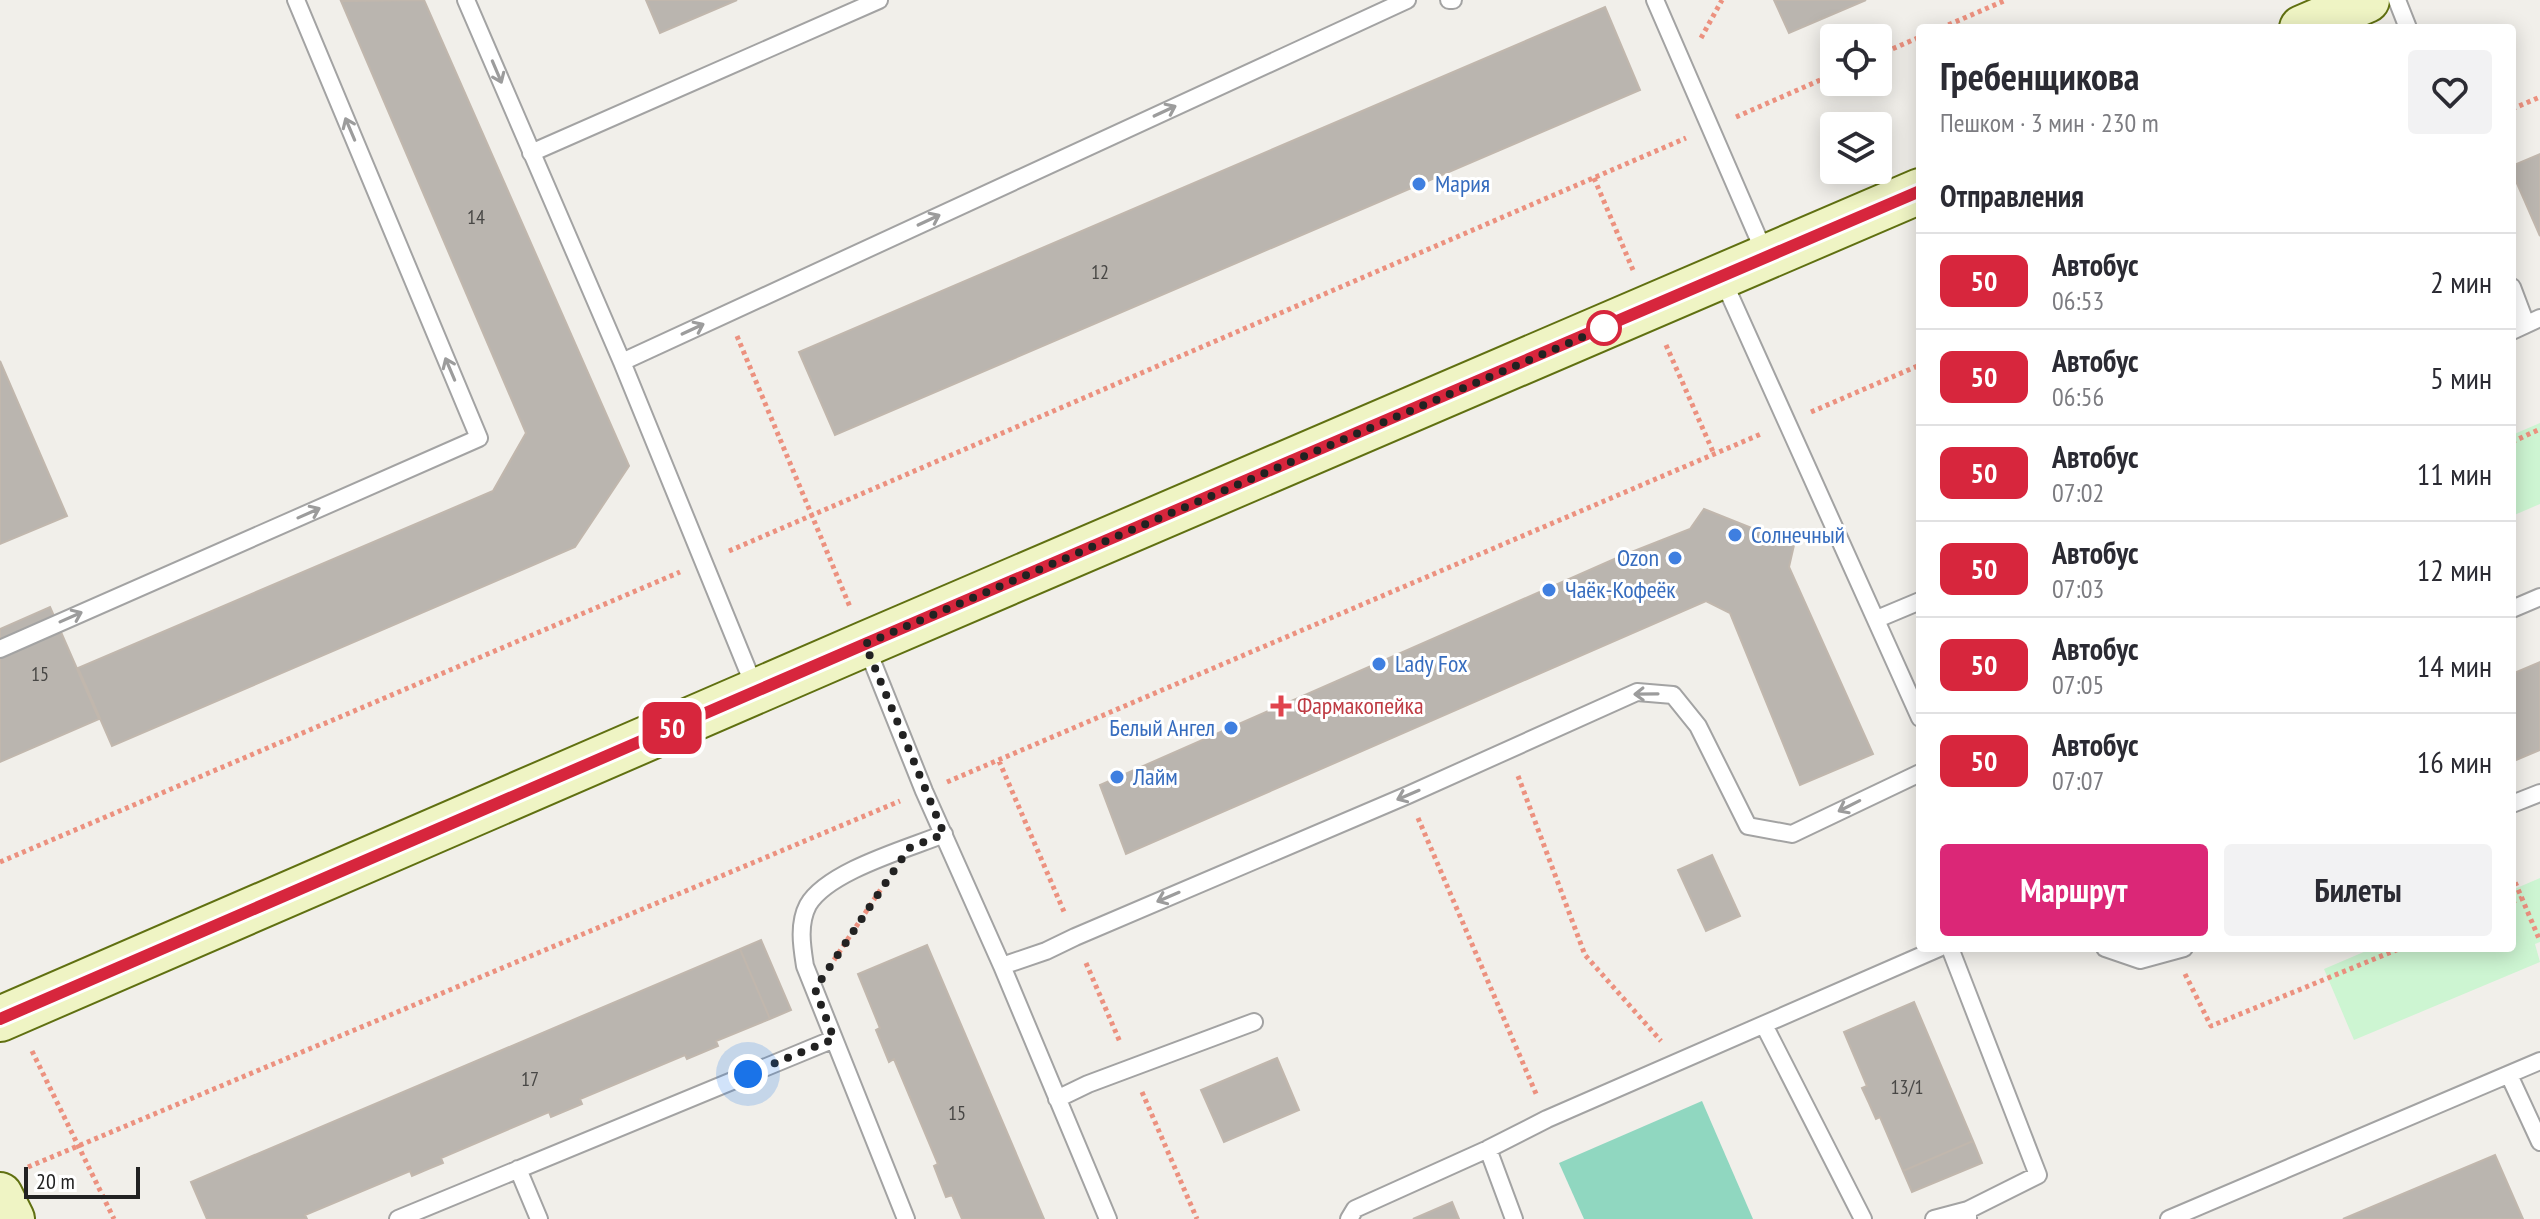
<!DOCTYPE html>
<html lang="ru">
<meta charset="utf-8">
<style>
body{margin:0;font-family:"PT Sans Narrow",sans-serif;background:#f2f2f3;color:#2b2b33;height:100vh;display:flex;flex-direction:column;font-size:30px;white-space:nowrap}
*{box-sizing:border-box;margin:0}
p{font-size:26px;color:#7c7c81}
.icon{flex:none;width:44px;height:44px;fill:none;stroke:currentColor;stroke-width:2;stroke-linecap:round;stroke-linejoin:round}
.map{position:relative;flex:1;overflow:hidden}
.side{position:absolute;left:1916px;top:24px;width:600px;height:928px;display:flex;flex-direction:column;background:#fff;border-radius:8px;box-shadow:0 4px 20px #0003}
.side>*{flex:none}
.badge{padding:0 16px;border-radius:12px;font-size:28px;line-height:52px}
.buttons{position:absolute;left:1820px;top:24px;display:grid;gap:16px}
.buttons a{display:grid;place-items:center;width:72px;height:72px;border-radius:8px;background:#fff;box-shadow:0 4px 20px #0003;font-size:40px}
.scale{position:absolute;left:24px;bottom:20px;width:116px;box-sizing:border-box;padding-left:8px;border:4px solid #222;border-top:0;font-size:22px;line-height:28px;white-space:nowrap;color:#222;-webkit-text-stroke:6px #fff;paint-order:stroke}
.you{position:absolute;width:40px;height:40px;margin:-20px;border:6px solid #fff;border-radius:50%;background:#1a73e8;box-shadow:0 0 0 12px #1a73e833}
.map>.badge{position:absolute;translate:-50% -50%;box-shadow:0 0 0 4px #fff}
h2{padding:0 24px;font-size:30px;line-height:72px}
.round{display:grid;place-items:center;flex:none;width:84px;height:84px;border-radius:8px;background:#f2f2f3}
.head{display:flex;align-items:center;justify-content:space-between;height:136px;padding:0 24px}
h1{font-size:38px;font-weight:700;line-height:60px}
.primary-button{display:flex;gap:16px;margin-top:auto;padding:16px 24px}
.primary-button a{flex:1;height:92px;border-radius:8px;background:#db2777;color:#fff;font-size:32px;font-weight:700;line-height:92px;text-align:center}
.primary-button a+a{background:#f2f2f3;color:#2b2b33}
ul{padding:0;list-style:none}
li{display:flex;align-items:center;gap:24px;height:96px;padding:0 24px;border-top:2px solid #e1e1e2}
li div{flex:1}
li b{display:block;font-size:30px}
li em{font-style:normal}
li .badge{min-width:88px;font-weight:700;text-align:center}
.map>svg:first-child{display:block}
.park{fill:#cdf5d2}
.pitch{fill:#90d7c0}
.building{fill:#bab5af;stroke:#c1b7ad;stroke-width:2}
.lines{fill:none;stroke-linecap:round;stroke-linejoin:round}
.lane-casing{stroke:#a3a3a3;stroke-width:20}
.secondary-casing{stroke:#607011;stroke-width:48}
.path{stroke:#ec917f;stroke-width:5;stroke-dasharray:4 4;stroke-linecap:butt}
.lane{stroke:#fff;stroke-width:16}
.secondary{stroke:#eff4c4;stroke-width:44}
.oneway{stroke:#9c9c9c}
.line-casing{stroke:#fff;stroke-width:18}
.line{stroke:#d7263d;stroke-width:12}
.walk{stroke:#222;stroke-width:8;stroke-dasharray:0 14.4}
.shop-dot{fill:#3f7fe0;stroke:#fff;stroke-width:3}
.stop-dot{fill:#fff;stroke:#d7263d;stroke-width:4}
.health-dot{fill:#e0444e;stroke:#fff;stroke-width:3}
.labels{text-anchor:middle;stroke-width:6;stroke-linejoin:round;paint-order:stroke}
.number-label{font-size:20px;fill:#484745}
.shop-label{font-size:24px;fill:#366cbe;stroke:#fff;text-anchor:start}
.health-label{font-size:24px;fill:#be3a42;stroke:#fff;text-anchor:start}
</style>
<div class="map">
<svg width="2540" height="1219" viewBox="0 0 2540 1219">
<rect width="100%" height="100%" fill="#f1efea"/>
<!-- park -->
<path class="park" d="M2540,423V504L2512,516V435Z
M2540,878V942L2535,944L2540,962L2354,1040L2324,969L2373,948H2512V890Z"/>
<!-- pitch -->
<path class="pitch" d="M1702,1101L1753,1219H1584L1559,1163Z"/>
<!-- building -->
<path class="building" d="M424,0L629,466L575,547L112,746L78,668L493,491L526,433L341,1Z
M646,0H737L660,33Z
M1774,0H1866L1789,33Z
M1605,7L1640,90L835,435L799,352Z
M2540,154V236L2512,172V166Z
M0,361L67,516L0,544Z
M1704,509L1794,545L1789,567L1873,754L1800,785L1730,613L1706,601L1126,854L1100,785L1619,557L1690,529Z
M50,607L99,719L0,762V629Z
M2540,662V750L2516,760L2512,756V674Z
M1712,855L1740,916L1706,931L1678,870Z
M761,940L791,1010L770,1019L740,949Z
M927,945L1044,1219H962L952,1195L946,1197L934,1166L938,1164L894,1059L889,1062L876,1030L880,1028L858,974Z
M740,949L770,1019L716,1041L718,1046L687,1059L685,1055L580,1099L582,1104L551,1117L549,1112L441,1158L443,1163L428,1169L412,1176L410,1171L305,1215L307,1219H207L191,1182Z
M1914,1002L1973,1141L1903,1171L1880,1117L1876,1119L1869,1103L1862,1088L1867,1086L1844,1032Z
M1277,1058L1299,1110L1224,1142L1201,1090Z
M1973,1141L1982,1163L1912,1192L1903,1171Z
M2495,1155L2523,1219H2343Z
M1452,1202L1459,1219H1413Z"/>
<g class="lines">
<defs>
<path id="lane" d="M466,0L622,362L755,688
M1449,0H1453
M1655,0L1766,256
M2397,0L2408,28
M531,153L879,0
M1722,278L1920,718
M2512,287L2526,324
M2512,331L2540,318
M622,362L1407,0
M2512,609L2540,597
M1877,619L1920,601
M866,646L924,791L1002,966L1108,1219
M0,649L479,438L296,0
M2512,804L2540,793
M1950,948L2038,1175L1968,1210V1219
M2105,948L2140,960L2184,948
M1002,966L1046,951L1075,937L1408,795L1637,692L1673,695L1698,726L1748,826L1792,834L1920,773
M1764,1025L1863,1219
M2509,1075L2540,1142
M1057,1099L1088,1084L1254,1022
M1488,1149L1547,1119L1939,948
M518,1169L539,1219
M398,1219L834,1039
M906,1219L805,966C802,947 798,924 808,905C828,871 907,849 944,834
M1349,1219L1355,1209L1488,1149L1514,1219
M1934,1219L1968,1210
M2169,1219L2540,1061"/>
<path id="secondary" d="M2302,28L2367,0
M0,1019L865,644L1920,191
M0,1195L12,1219"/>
</defs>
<!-- lane casing -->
<use href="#lane" class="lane-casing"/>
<!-- secondary casing -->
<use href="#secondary" class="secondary-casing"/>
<!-- path -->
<path class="path" d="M1941,28L2006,0
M1701,38L1722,0
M1878,55L1920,37
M2512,109L2540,97
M1736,117L1834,74
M1594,178L1633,270
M737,336L850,607
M1666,345L1714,454
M1811,412L1920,365
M2512,442L2540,429
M729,551L1686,138
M999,761L1065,914
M1518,776L1585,955L1661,1041
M947,782L1761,434
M1418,818L1537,1096
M0,862L680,572
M2512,875L2540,941
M2512,902L2522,898
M834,960L881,889
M1086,963L1120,1042
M2185,974L2211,1026L2401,948
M32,1051L114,1219
M1142,1092L1197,1219
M28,1167L900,801"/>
<!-- lane -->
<use href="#lane" class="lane"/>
<!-- secondary -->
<use href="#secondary" class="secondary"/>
</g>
<!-- one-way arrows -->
<defs><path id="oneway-shaft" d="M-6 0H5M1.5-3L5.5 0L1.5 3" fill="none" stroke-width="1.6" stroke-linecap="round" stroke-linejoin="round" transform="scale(2)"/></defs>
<g class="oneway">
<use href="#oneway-shaft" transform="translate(497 72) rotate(67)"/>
<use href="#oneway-shaft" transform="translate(1165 111) rotate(-25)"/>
<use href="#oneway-shaft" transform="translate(350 129) rotate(-113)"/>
<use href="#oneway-shaft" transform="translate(929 220) rotate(-25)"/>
<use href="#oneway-shaft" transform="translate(693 329) rotate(-25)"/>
<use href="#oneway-shaft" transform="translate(450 369) rotate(-113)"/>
<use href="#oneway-shaft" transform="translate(309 513) rotate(-24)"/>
<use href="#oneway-shaft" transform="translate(71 617) rotate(-24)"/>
<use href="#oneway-shaft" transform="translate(1646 694) rotate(179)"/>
<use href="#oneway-shaft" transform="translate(1408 795) rotate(157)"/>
<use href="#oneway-shaft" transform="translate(1849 806) rotate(153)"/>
<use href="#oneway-shaft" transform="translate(1168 897) rotate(157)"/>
</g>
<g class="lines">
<defs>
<path id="line" d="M0,1019L865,644L1920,191"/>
</defs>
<!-- line casing -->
<use href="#line" class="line-casing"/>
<!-- line -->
<use href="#line" class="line"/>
<!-- walk -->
<path class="walk" d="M748,1074L834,1039L815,989L909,848L944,834L865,644L1604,328"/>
</g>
<!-- markers -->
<g class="shop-dot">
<circle cx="1419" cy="184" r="8"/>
<circle cx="1735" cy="535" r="8"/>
<circle cx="1675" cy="558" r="8"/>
<circle cx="1549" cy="590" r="8"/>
<circle cx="1379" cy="664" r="8"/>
<circle cx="1231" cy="728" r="8"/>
<circle cx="1117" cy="777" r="8"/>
</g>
<circle class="stop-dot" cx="1604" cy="328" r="16"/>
<path class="health-dot" d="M1277 694h8v8h8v8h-8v8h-8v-8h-8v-8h8z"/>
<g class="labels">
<!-- number labels -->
<g class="number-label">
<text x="476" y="224">14</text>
<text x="1100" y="279">12</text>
<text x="40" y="681">15</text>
<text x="530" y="1086">17</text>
<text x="1907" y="1094">13/1</text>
<text x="957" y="1120">15</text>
</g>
<!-- shop labels -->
<g class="shop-label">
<text x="1435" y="192">Мария</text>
<text x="1751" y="543">Солнечный</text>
<text x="1659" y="566" text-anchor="end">Ozon</text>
<text x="1565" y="598">Чаёк-Кофеёк</text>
<text x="1395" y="672">Lady Fox</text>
<text x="1215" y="736" text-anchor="end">Белый Ангел</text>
<text x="1133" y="785">Лайм</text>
</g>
<!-- health labels -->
<g class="health-label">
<text x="1297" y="714">Фармакопейка</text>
</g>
</g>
</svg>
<div class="buttons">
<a><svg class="icon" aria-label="locate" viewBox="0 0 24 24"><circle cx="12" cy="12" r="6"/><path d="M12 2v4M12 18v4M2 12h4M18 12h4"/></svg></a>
<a><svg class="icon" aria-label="layers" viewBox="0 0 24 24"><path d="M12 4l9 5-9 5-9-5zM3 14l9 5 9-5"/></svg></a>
</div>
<div class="scale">20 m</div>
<div class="you" style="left:748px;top:1074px"></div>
<b class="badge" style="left:672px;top:728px;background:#d7263d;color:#fff">50</b>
<section class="side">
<div class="head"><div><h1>Гребенщикова</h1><p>Пешком · 3 мин · 230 m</p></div><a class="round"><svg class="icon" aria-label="heart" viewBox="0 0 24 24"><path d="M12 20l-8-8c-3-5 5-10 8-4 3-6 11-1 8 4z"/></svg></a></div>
<h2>Отправления</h2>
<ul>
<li><span class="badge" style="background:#d7263d;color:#fff">50</span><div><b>Автобус</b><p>06:53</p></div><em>2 мин</em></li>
<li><span class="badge" style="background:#d7263d;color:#fff">50</span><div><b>Автобус</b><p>06:56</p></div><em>5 мин</em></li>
<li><span class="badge" style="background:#d7263d;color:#fff">50</span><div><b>Автобус</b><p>07:02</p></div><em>11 мин</em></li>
<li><span class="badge" style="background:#d7263d;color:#fff">50</span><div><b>Автобус</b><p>07:03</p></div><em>12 мин</em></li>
<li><span class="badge" style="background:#d7263d;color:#fff">50</span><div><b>Автобус</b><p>07:05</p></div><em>14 мин</em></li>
<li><span class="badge" style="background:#d7263d;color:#fff">50</span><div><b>Автобус</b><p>07:07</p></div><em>16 мин</em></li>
</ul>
<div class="primary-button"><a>Маршрут</a><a>Билеты</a></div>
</section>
</div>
